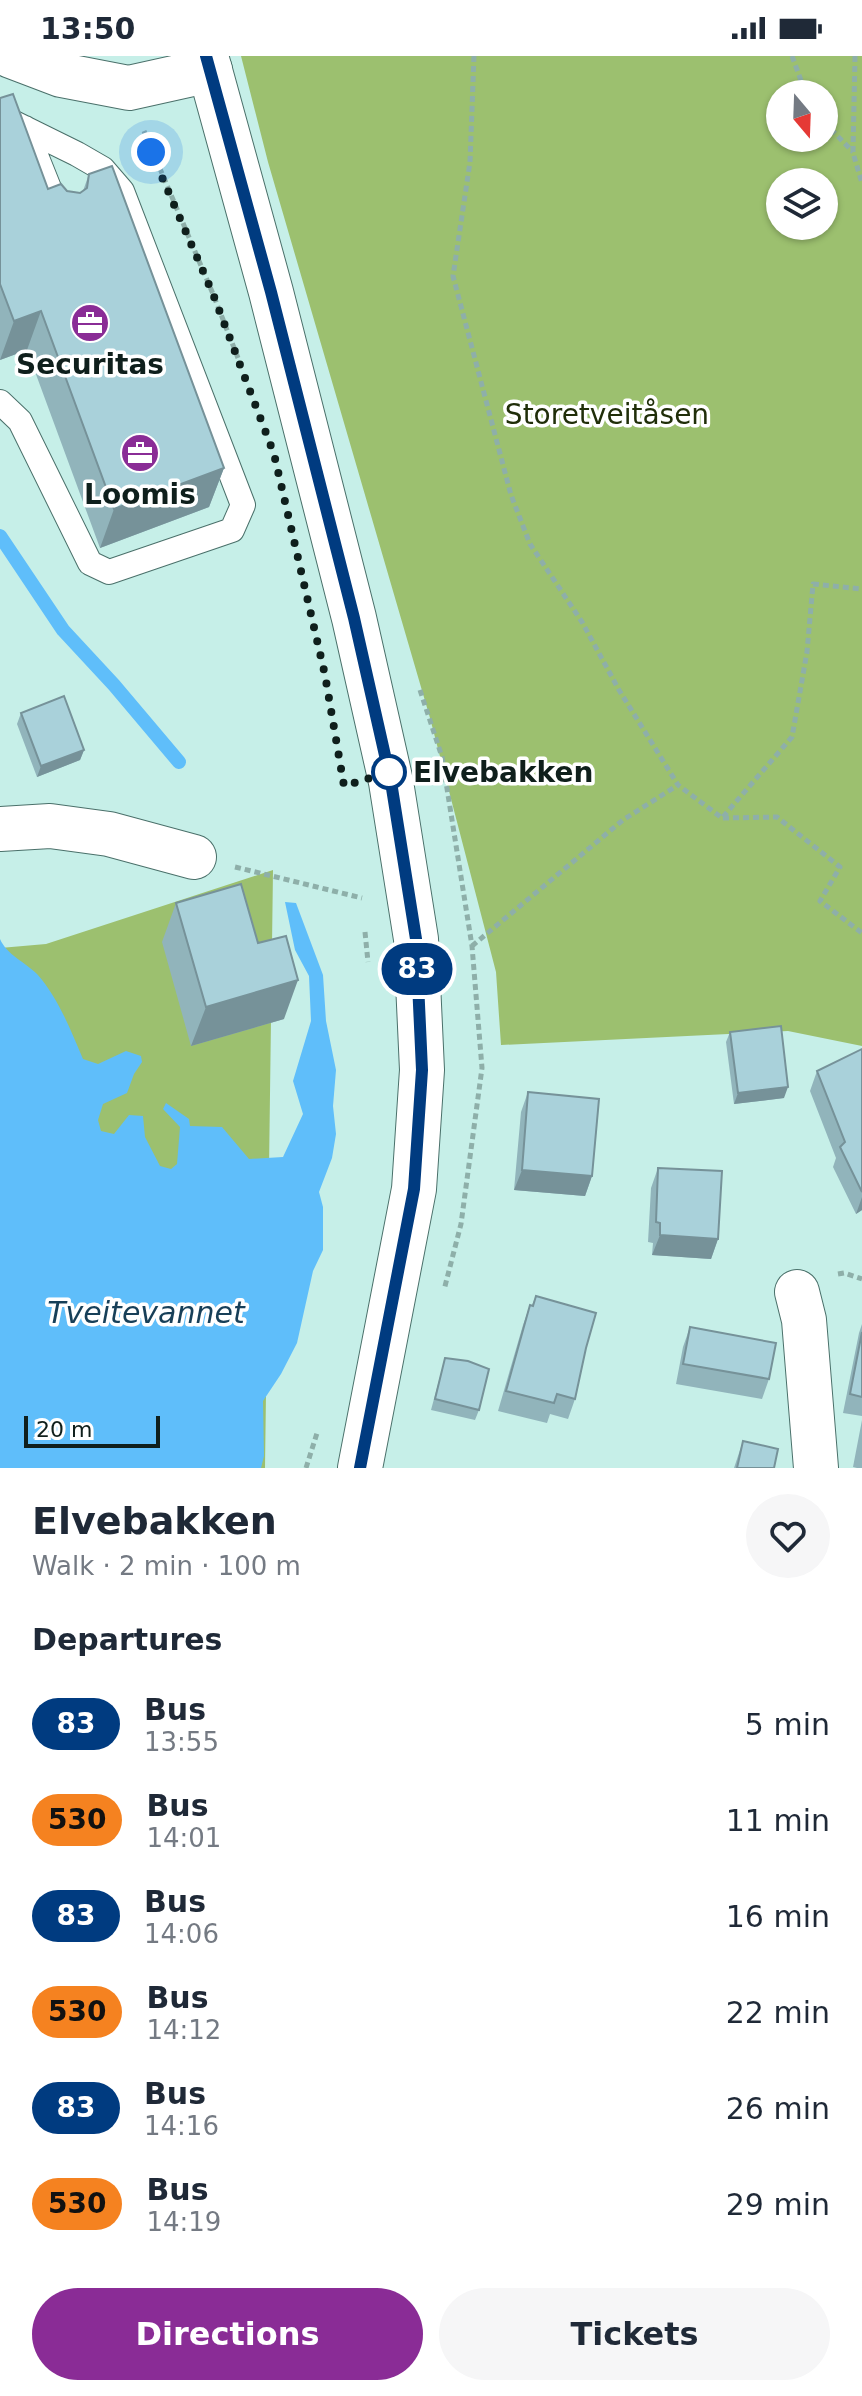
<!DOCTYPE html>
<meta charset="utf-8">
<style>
body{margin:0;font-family:"DejaVu Sans",sans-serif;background:#f6f6f7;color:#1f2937;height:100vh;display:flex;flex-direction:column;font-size:30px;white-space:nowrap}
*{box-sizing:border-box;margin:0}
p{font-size:26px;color:#747a83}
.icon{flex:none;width:44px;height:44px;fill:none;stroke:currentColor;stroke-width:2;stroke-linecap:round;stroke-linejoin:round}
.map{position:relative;height:1412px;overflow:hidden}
.drawer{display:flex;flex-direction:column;background:#fff;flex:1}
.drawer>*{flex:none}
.badge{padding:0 16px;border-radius:26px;font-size:28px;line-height:52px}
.needle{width:52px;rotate:161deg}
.buttons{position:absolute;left:766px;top:24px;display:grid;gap:16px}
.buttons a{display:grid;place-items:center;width:72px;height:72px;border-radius:50%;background:#fff;box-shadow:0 2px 6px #0004;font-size:40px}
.scale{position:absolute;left:24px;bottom:20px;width:136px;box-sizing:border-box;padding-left:8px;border:4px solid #0f1f1c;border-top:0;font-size:22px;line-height:28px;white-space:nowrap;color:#0f1f1c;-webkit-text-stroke:6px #fff;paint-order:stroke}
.you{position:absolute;width:40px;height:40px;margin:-20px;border:6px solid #fff;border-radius:50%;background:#1a73e8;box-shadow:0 0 0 12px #1a73e833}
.map>.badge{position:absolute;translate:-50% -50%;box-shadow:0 0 0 4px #fff}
h2{padding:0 32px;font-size:30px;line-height:72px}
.round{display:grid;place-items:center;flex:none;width:84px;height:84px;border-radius:42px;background:#f6f6f7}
.overview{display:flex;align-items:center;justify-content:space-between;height:136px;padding:0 32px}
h1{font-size:38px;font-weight:700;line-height:60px}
.button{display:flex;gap:16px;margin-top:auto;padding:16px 32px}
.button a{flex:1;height:92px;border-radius:48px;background:#8a2c96;color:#fff;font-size:32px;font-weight:700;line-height:92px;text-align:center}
.button a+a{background:#f6f6f7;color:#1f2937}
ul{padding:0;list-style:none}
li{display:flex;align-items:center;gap:24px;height:96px;padding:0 32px}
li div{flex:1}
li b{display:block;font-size:30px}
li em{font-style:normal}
li .badge{min-width:88px;font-weight:700;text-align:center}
.status{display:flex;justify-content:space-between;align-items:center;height:56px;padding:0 40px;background:#fff;direction:ltr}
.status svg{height:22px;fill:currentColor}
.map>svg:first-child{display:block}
.green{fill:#9cc06f;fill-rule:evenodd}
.water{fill:#5fbefa}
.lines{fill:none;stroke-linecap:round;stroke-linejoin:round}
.stream{stroke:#5fbefa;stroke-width:14}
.service-casing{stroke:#4a706a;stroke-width:26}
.minor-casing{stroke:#4a706a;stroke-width:46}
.primary-casing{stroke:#4a706a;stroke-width:46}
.path{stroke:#8eafa9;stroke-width:5;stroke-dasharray:6 4;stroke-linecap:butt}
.service{stroke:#fff;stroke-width:24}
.minor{stroke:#fff;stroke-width:44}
.primary{stroke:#fff;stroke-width:44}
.wall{fill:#91b4bb}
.shaded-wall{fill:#769299}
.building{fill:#a9d1da;stroke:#769299;stroke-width:2}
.line-casing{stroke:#fff;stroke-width:18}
.line{stroke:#003b80;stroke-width:12}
.walk{stroke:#0f1f1c;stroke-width:8;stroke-dasharray:0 14.4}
.stop-dot{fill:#fff;stroke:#003b80;stroke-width:4}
.labels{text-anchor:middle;stroke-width:7;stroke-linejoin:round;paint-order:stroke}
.poi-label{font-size:28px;font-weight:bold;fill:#0f1f1c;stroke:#fff}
.park-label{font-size:28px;fill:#202e09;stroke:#fff}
.stop-label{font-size:28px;font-weight:bold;fill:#0f1f1c;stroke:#fff;text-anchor:start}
.water-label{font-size:30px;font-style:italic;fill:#173f58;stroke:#fff}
</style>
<div class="status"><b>13:50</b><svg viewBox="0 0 49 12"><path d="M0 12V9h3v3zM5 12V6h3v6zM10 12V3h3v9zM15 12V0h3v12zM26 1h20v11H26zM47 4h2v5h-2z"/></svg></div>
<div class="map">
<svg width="862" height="1412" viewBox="0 0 862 1412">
<rect width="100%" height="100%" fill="#c6efe8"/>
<!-- green -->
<path class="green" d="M241,0H862V990L788,975L501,989L496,916L430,662L268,106ZM780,38H824V82H780ZM780,126H824V170H780Z
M273,814L265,1412H0V892L46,888Z"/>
<!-- water -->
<path class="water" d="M285,846L296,847L323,919L326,965L336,1014L333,1050L336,1078L332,1102L319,1136L323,1151V1194L313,1215L297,1287L281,1318L263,1345L264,1400L261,1412H0V883C7,899 25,906 37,918C59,943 70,973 83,1003L98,1008L126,995L141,1000L142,1006L134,1018L127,1037L103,1048L98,1064L101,1075L114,1078L129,1059L143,1060L145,1081L160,1110L171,1113L177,1108L180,1071L163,1053L166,1047L189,1063L190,1070L222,1071L249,1103L283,1101L303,1058L293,1025L311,965L309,920L295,894Z"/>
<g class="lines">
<!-- stream -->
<path class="stream" d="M0,480L63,574L114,629L179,706"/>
<defs>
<path id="service" d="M0,60L77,98L103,113L122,135L243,449L232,474L109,516L90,507L20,365L0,346
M25,72L61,162"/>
<path id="minor" d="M11,0L61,19L129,32L210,14
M0,773L50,770L109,778L194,801
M797,1236L804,1264L816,1412"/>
<path id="primary" d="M206,0L271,236L354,562L391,726L416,883L422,1014L414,1133L360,1412"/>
</defs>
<!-- service casing -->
<use href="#service" class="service-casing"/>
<!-- minor casing -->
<use href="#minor" class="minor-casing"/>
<!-- primary casing -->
<use href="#primary" class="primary-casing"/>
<!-- path -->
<path class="path" d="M474,0L470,106L453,220L511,439L530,488L582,566L619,634L678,729L722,762L792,681L807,596L813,528L862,533
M792,0L806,38
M855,0L853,97L862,127
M824,66L853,96
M144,75L213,238L238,302
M420,634L442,701L472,890L482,1012L461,1168L444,1234
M723,762L777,761L840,811L820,845L862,877
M235,811L362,842
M365,876L368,906
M472,890L623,764L678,729
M838,1218L844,1217L862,1223
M306,1412L317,1377"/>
<!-- service -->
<use href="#service" class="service"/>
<!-- minor -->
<use href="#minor" class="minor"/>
<!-- primary -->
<use href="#primary" class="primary"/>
</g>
<!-- wall -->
<path class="wall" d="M0,42L48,133L80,137L83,135L89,118L224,412L209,451L100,492L27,294L0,304Z
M21,657L84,694L80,704L37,721L17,668Z
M176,847L258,887L284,963L191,990L162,886Z
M730,976L784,1042L734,1048L726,986Z
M862,993V1154L856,1158L833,1111L836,1102L810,1035L817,1015Z
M528,1036L592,1120L585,1140L514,1134L521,1056Z
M658,1112L718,1183L711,1203L652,1199L653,1187L648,1186L651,1132Z
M536,1240L586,1292L575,1343L568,1363L550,1358L547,1367L498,1355L523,1269L530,1249H532Z
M862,1268V1360L843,1357L859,1277Z
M690,1271L769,1323L762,1343L676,1328L683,1291Z
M445,1302L479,1354L475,1364L431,1354Z
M862,1364V1412H857L853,1411Z
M743,1385L774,1408V1412H734Z"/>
<!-- shaded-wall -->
<path class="shaded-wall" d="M41,255L27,294L0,304L14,265Z
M224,412L209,451L100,492L114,453Z
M84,694L80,704L37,721L41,710Z
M298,924L284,963L191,990L206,951Z
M788,1031L784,1042L734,1048L738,1037Z
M522,1114L592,1120L585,1140L514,1134Z
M862,1141V1154L856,1158Z
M660,1179L718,1183L711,1203L652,1199Z"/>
<!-- building -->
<path class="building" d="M13,38L48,133L61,128L67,135L80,137L87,132L89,118L112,110L224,412L114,453L41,255L14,265L0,228V42Z
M64,640L84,694L41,710L21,657Z
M241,828L258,887L286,880L298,924L206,951L176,847Z
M781,970L788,1031L738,1037L730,976Z
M862,993V1136L840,1091L845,1086L817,1015Z
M528,1036L599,1043L592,1120L522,1114Z
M658,1112L722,1115L718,1183L660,1179V1167L656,1166Z
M536,1240L596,1257L586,1292L575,1343L557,1338L554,1347L506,1335L530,1249L533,1250Z
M690,1271L776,1287L769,1323L683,1308Z
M862,1276V1341L850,1338Z
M445,1302L468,1305L489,1313L479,1354L435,1343Z
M743,1385L778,1393L774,1412H737Z"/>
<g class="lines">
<defs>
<path id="line" d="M206,0L271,236L354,562L391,726L416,883L422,1014L414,1133L360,1412"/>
</defs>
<!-- line casing -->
<use href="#line" class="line-casing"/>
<!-- line -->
<use href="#line" class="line"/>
<!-- walk -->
<path class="walk" d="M151,96L213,238L274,398L325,619L344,730L389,716"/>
</g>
<!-- icons -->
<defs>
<symbol id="office-disc" viewBox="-11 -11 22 22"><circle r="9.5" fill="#8a2c96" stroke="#fff"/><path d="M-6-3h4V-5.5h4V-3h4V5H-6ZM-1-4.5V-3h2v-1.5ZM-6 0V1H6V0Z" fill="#fff"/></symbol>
</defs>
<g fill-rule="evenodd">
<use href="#office-disc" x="68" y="245" width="44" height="44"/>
<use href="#office-disc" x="118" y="375" width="44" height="44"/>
</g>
<!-- markers -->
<circle class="stop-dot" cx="389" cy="716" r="16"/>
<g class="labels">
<!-- poi labels -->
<g class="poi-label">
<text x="90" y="318">Securitas</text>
<text x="140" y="448">Loomis</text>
</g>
<!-- park labels -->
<g class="park-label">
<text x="607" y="368">Storetveitåsen</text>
</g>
<!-- stop labels -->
<g class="stop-label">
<text x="413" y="726">Elvebakken</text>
</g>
<!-- water labels -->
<g class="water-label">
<text x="146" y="1267">Tveitevannet</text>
</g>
</g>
</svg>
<div class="buttons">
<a><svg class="needle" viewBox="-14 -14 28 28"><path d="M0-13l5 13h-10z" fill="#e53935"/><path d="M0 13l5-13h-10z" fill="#747a83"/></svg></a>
<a><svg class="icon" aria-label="layers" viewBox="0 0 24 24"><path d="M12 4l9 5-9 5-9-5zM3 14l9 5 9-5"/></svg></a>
</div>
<div class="scale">20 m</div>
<div class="you" style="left:151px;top:96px"></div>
<b class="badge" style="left:417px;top:913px;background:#003b80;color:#fff">83</b>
</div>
<section class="drawer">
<div class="overview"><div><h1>Elvebakken</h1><p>Walk · 2 min · 100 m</p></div><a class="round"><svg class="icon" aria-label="heart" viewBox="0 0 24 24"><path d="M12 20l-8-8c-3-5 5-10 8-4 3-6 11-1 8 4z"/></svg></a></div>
<h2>Departures</h2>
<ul>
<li><span class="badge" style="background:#003b80;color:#fff">83</span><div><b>Bus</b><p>13:55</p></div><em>5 min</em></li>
<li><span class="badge" style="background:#f58220;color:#111">530</span><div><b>Bus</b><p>14:01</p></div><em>11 min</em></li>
<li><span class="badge" style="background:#003b80;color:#fff">83</span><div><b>Bus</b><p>14:06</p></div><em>16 min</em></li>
<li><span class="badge" style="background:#f58220;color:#111">530</span><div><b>Bus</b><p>14:12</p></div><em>22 min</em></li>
<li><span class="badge" style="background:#003b80;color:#fff">83</span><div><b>Bus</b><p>14:16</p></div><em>26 min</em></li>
<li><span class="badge" style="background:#f58220;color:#111">530</span><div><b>Bus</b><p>14:19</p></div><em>29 min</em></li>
</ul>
<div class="button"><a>Directions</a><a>Tickets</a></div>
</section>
